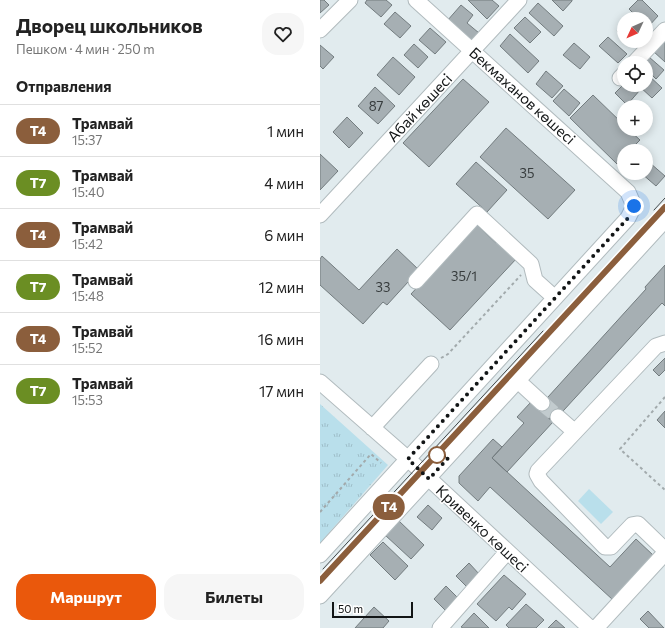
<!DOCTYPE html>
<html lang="ru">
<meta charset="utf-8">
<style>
body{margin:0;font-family:Commissioner,sans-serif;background:#f6f6f6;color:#222;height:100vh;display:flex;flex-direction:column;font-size:15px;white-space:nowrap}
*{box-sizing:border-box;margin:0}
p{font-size:13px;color:#767676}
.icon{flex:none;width:22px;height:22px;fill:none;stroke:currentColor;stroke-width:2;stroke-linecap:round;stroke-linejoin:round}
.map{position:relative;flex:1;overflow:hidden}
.drawer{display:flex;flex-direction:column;background:#fff;width:320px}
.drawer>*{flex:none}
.badge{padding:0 8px;border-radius:13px;font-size:14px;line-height:26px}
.needle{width:26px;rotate:226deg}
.controls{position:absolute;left:297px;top:12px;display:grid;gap:8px}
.controls a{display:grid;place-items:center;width:36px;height:36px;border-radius:50%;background:#fff;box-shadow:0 2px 10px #0003;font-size:20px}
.scale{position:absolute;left:12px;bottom:10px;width:81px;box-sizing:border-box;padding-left:4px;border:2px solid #121516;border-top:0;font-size:11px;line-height:14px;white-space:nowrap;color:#121516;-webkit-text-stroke:3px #fff;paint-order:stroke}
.you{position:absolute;width:20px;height:20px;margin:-10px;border:3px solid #fff;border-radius:50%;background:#1a73e8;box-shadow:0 0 0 6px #1a73e833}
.map>.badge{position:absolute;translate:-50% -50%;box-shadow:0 0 0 2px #fff}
h2{padding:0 16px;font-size:15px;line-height:36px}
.round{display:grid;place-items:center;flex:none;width:42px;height:42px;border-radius:16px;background:#f6f6f6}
.overview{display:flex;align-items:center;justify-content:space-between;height:68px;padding:0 16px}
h1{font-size:19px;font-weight:700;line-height:30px}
.action{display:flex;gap:8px;margin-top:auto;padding:8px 16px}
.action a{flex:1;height:46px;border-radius:16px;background:#ea580c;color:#fff;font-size:16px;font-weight:700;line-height:46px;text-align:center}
.action a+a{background:#f6f6f6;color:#222}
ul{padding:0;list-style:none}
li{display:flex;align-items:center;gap:12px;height:52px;padding:0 16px;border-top:1px solid #e0e0e0}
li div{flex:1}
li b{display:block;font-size:15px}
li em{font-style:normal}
li .badge{min-width:44px;font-weight:700;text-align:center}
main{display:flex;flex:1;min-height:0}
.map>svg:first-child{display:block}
.grass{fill:url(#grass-tufts)}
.garden{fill:#b9dfeb}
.building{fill:#a6afb3;stroke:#737c7f}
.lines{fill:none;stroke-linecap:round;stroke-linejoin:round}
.minor-tunnel{stroke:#c2cbce;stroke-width:15;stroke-dasharray:15 8;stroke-linecap:butt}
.minor-casing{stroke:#b1bbbe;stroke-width:17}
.path{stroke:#a2aaac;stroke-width:2;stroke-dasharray:3 3;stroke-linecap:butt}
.minor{stroke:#fff;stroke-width:15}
.tram{stroke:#454a4c;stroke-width:1}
.line-casing{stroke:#fff;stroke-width:9}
.line{stroke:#8b5e3c;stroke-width:6}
.walk{stroke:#121516;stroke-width:4;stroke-dasharray:0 7.2}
.stop-dot{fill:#fff;stroke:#8b5e3c;stroke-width:2}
.labels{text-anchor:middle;stroke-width:3;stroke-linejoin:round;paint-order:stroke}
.number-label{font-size:13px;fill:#373c3d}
.street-label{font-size:15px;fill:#121516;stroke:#fff}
</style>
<main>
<section class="drawer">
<div class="overview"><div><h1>Дворец школьников</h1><p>Пешком · 4 мин · 250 m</p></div><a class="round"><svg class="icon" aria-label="heart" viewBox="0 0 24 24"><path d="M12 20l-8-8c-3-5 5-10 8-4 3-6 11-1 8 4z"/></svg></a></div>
<h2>Отправления</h2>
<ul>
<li><span class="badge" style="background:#8b5e3c;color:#fff">T4</span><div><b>Трамвай</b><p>15:37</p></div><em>1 мин</em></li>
<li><span class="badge" style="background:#6b8e23;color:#fff">T7</span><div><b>Трамвай</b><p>15:40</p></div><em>4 мин</em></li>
<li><span class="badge" style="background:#8b5e3c;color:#fff">T4</span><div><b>Трамвай</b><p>15:42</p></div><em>6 мин</em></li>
<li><span class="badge" style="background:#6b8e23;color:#fff">T7</span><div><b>Трамвай</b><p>15:48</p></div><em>12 мин</em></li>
<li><span class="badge" style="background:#8b5e3c;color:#fff">T4</span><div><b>Трамвай</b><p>15:52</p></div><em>16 мин</em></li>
<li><span class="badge" style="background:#6b8e23;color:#fff">T7</span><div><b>Трамвай</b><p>15:53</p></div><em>17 мин</em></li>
</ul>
<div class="action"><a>Маршрут</a><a>Билеты</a></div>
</section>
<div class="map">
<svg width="345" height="628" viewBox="0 0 345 628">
<defs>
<pattern id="grass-tufts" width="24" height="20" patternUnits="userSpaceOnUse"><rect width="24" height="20" fill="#b9dfeb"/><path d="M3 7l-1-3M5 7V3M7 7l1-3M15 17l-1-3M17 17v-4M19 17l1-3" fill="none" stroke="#9ebec9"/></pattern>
</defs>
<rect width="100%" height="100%" fill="#e1ebee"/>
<!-- grass -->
<path class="grass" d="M0,404L68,465L0,543Z"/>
<!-- garden -->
<path class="garden" d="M269,489L293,512L281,524L258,501Z"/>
<!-- building -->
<path class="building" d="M0,0H4L9,5L0,13Z
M47,0H66L72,5L61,17L45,3Z
M148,0H172L179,6L167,19Z
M232,0H252V1L243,11Z
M318,0H322L338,16L328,27L326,19H319L309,9Z
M218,3L243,26L234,36L209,13Z
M141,5L153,15L147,23L159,33L151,42L127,21Z
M75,12L91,26L80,38L64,24Z
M205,17L221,32L210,43L194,28Z
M304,23V38L297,31Z
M110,28L126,42L115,54L99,40Z
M190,34L219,61L208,73L180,46Z
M288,37L307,54L298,63L279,46Z
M345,39V62L333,51Z
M308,41H317L313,46Z
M254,43L270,57L260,69L243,55Z
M94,44L108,57L98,68L84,55Z
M0,45L14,57L3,69L0,66Z
M73,57L95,77L79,95L57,75Z
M329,57L344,70L336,79L326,69V63H323Z
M226,71L243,86L232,98L216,84Z
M326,73L342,88L332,98L318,85H326Z
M143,79L169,102L109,167L83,143Z
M304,84L315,85L320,90L307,105L295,93Z
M55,87L75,106L58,124L38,106Z
M244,89L260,103L249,116L233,101Z
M273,95L304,125V129H308L320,140L309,151H304V156L297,164L250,118Z
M27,117L43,133L29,148L13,132Z
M186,128L255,190L228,219L160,157Z
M0,154L18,171L0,190Z
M156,162L187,190L167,212L136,184Z
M330,163L345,176L336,186L321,173H326V168Z
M156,224L176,243L178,241L197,258L130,330L91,294Z
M77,249L99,270L67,305L63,302L43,324L0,285V259L2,256L39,290Z
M345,265V306L342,303L233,422L218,408L326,289L325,287Z
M345,358V370L339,376L333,370Z
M211,402L233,422L187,472L172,458L204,423L197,417Z
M345,411V428L337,420Z
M173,439L182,447L172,458L290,567L316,539L334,556L293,600L170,487L158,501L139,483V476Z
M108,505L122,518L112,530L97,517Z
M79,521L104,545L91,559L65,535Z
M63,542L88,566L75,580L50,555Z
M149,563L160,575L148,588L136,576Z
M184,575L206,594L192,610L189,607L176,621L157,604Z
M126,586L138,598L126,611L114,599Z
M206,604L224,620L216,628H189L186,625Z
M54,607L69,621L63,628H35Z
M328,611L344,628H329L320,619Z
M154,613L169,628H143L141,627Z
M236,620L245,628H228Z"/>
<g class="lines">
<!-- minor-tunnel -->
<path class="minor-tunnel" d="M222,403L238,417"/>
<defs>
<path id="minor" d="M0,30L30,0
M314,63L345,30
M300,78L304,74
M0,215L199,0
M96,281L157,214L211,264L215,280L235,298
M198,381L222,403
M0,382L88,459L270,628
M238,417L255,432
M52,428L111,364
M0,555L308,218L314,206L308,192L96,0
M0,596L345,220
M120,628L187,552
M276,628L343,555L344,549L318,524L312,525L291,547H285L221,481L217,474L218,471L336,346L345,343"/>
</defs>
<!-- minor casing -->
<use href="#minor" class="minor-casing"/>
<!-- path -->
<path class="path" d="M121,358L128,354L201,275
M345,397L300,449L345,490
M0,512L51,454L61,463"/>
<!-- minor -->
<use href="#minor" class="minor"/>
<!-- tram -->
<path class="tram" d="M334,210L345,198
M3,569L223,331
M0,581L345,207"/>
</g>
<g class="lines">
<defs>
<path id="line" d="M0,581L345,207"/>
</defs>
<!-- line casing -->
<use href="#line" class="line-casing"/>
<!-- line -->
<use href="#line" class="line"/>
<!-- walk -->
<path class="walk" d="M117,455L129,457L109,479L88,459L308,218L314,206"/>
</g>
<!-- markers -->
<circle class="stop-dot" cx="117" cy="455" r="8"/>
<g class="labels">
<!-- number labels -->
<g class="number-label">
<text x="56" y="111">87</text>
<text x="207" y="178">35</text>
<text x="144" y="281">35/1</text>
<text x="63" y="292">33</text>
</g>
<!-- street labels -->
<g class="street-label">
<text transform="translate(202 96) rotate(42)" y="5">Бекмаханов көшесі</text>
<text transform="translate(100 108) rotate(-47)" y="5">Абай көшесі</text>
<text transform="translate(162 529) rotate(43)" y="5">Кривенко көшесі</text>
</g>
</g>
</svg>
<div class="controls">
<a><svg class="needle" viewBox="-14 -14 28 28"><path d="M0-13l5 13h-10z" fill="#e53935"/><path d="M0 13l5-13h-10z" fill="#767676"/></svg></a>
<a><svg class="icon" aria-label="locate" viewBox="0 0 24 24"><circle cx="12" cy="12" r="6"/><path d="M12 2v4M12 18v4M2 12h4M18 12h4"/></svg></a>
<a>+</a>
<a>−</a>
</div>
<div class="scale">50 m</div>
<div class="you" style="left:314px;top:206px"></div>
<b class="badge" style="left:69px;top:507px;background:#8b5e3c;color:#fff">T4</b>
</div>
</main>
